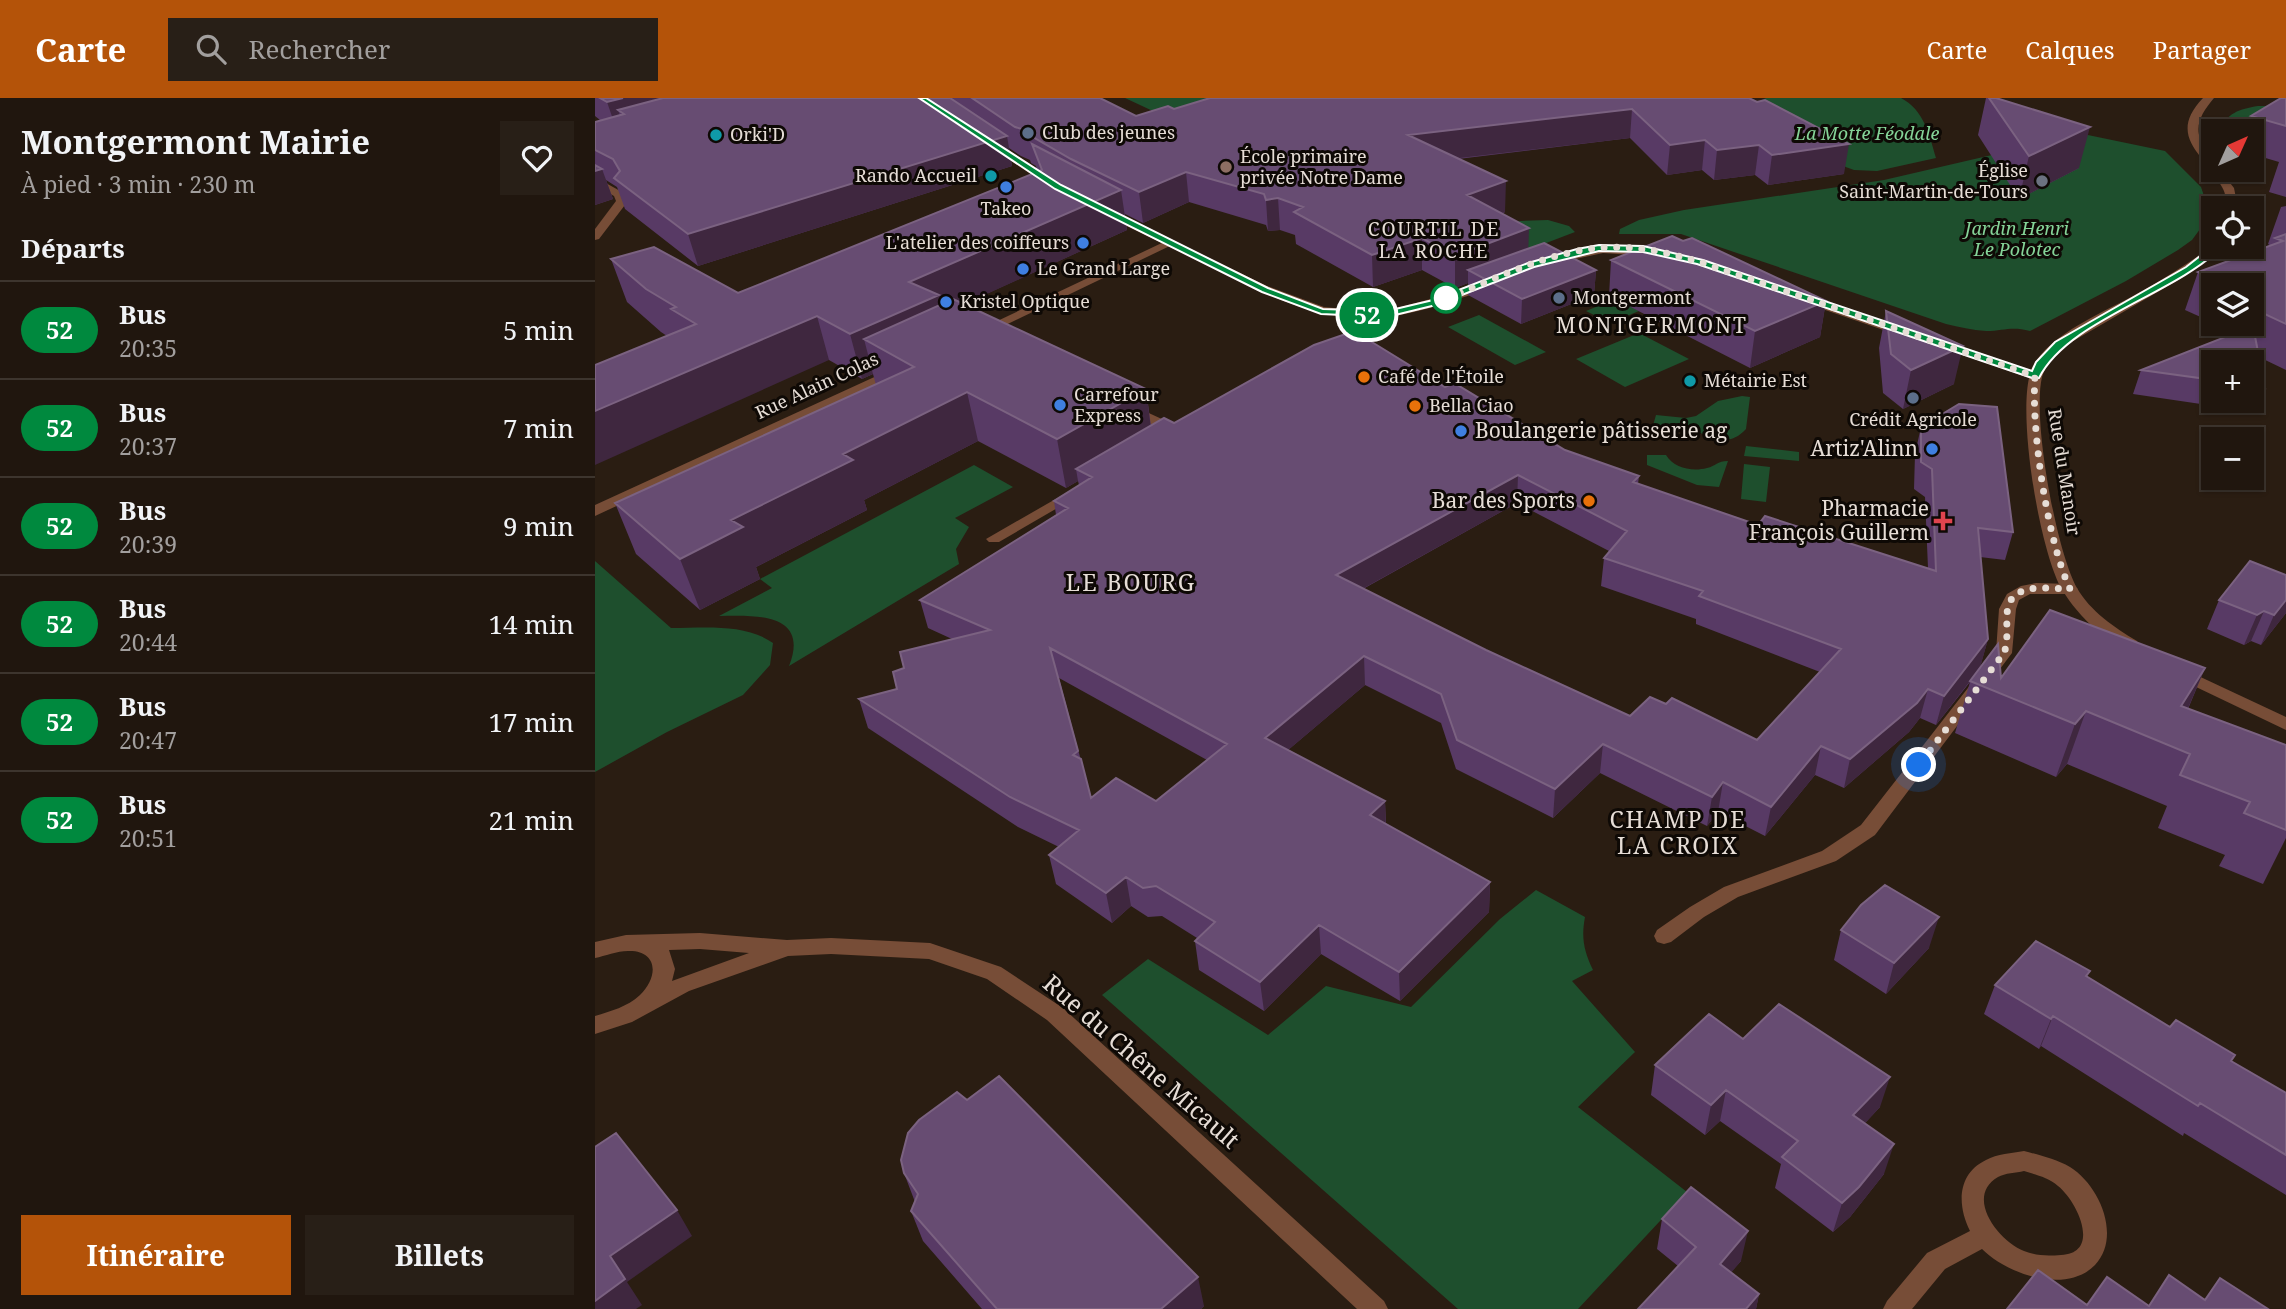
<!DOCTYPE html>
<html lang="fr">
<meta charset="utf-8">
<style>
body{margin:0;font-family:"Noto Serif",serif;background:#281f17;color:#f1f3f6;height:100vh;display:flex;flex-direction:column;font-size:26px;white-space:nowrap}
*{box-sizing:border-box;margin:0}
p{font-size:23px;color:#a29f9e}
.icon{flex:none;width:38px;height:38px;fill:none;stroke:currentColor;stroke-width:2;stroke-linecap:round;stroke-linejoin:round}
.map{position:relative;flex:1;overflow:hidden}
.sheet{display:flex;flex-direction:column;background:#20160e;width:595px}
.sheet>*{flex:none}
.badge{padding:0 14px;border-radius:23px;font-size:24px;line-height:46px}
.needle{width:46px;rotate:45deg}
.tools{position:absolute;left:1606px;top:21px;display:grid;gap:14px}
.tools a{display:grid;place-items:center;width:63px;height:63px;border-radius:0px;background:#20160e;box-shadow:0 2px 5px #0004,0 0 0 2px #3d352e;font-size:35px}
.you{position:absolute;width:35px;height:35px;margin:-18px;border:5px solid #fff;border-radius:50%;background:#1a73e8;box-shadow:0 0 0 10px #1a73e833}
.map>.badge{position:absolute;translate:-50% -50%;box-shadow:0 0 0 4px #fff}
h2{padding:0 21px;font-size:26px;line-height:63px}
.round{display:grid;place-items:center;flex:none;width:74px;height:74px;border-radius:0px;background:#281f17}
.head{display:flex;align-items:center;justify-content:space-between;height:119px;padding:0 21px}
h1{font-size:33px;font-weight:700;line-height:52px}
.button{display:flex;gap:14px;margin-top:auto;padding:14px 21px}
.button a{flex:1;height:80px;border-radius:0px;background:#b45309;color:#fff;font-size:28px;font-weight:700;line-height:80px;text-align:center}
.button a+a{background:#281f17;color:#f1f3f6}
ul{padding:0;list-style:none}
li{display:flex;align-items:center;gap:21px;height:98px;padding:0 21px;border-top:2px solid #3d352e}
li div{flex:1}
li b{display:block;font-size:26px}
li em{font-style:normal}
li .badge{min-width:77px;font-weight:700;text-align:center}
header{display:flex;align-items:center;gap:42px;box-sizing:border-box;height:98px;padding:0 35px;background:#b45309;color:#fff}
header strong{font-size:33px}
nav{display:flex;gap:38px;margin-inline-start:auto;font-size:24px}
.search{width:490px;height:63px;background:#281f17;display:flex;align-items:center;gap:18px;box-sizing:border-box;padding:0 24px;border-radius:0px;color:#a29f9e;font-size:26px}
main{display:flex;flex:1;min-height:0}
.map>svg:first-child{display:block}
.green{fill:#1e4f2d}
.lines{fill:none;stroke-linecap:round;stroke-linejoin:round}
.minor{fill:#774d37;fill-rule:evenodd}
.tertiary{fill:#774d37;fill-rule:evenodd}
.wall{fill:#583a65;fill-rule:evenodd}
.shaded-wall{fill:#3f273f}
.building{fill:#674c72;stroke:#7b6281;stroke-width:2;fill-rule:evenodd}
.line{fill:#00893e;stroke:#fff;stroke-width:2}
.walk{stroke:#e6ddd6;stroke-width:7;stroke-dasharray:0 12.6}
.service-dot{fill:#5c6f8a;stroke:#0e0905;stroke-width:2.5}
.culture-dot{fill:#0f9aa8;stroke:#0e0905;stroke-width:2.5}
.education-dot{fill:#8d6e63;stroke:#0e0905;stroke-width:2.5}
.worship-dot{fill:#6b7280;stroke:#0e0905;stroke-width:2.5}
.shop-dot{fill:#3f7fe0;stroke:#0e0905;stroke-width:2.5}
.stop-dot{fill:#fff;stroke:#00893e;stroke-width:3.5}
.food-dot{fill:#e8710a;stroke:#0e0905;stroke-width:2.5}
.health-dot{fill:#e0444e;stroke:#0e0905;stroke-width:2.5}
.labels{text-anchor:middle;stroke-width:6;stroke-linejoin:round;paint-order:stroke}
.far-poi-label{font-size:18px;fill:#e6ddd6;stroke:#0e0905;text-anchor:start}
.far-park-label{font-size:18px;font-style:italic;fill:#85d498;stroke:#0e0905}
.far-street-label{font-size:18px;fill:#e6ddd6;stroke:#0e0905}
.far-neighbourhood-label{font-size:19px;letter-spacing:2px;fill:#e6ddd6;stroke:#0e0905}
.far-quarter-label{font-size:21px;letter-spacing:2px;fill:#e6ddd6;stroke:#0e0905}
.poi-label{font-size:21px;fill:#e6ddd6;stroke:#0e0905;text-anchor:end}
.neighbourhood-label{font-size:23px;letter-spacing:2px;fill:#e6ddd6;stroke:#0e0905}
.near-street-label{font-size:24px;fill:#e6ddd6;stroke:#0e0905}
</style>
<header>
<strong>Carte</strong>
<div class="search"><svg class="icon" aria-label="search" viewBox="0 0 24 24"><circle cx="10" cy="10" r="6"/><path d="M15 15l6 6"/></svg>Rechercher</div>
<nav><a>Carte</a><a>Calques</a><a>Partager</a></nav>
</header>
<main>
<section class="sheet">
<div class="head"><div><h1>Montgermont Mairie</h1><p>À pied · 3 min · 230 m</p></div><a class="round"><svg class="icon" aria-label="heart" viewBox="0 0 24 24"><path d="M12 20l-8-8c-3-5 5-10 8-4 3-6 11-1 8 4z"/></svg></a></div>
<h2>Départs</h2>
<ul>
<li><span class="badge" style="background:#00893e;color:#fff">52</span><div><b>Bus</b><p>20:35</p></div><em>5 min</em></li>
<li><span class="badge" style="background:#00893e;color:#fff">52</span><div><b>Bus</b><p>20:37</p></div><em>7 min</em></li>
<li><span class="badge" style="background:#00893e;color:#fff">52</span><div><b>Bus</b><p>20:39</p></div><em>9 min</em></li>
<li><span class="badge" style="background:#00893e;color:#fff">52</span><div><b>Bus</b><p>20:44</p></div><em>14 min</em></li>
<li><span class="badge" style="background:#00893e;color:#fff">52</span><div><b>Bus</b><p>20:47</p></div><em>17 min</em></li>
<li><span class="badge" style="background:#00893e;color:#fff">52</span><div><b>Bus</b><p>20:51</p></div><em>21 min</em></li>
</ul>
<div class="button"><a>Itinéraire</a><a>Billets</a></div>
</section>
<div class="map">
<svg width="1691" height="1211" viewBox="0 0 1691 1211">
<rect width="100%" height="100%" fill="#2a1d12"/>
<!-- green -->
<path class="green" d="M530,0H658L560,14Z
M1171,0H1306C1329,12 1334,36 1341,60L1282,73L1259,72L1248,68L1146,12Z
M1663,8H1677L1657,33H1624C1632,15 1644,11 1663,8Z
M1488,36L1570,53L1606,89L1613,110L1611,123L1597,142L1583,152L1531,183L1435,233C1416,228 1409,233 1391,233C1377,232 1364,229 1351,226L1086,136H1024L1025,131L1044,122L1089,112L1289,82Z
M953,122L974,128L980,134L886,170L869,146L925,123Z
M1020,201L1044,213L1015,225L991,213Z
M884,217L951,254L920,267L853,229Z
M1044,235L1094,261L1030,289L981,261Z
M1147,298L1155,299L1151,331C1128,356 1110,329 1084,331C1074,331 1068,333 1057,331L1061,317L1091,320L1101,318L1123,303Z
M1151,348L1204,354V363L1149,358Z
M1052,357H1071C1079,370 1097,374 1112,370C1121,368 1122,363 1133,363L1124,389L1102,387L1052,367Z
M1149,366L1175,369L1171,404L1146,401Z
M379,367L418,389L360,420L374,429L361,451L364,466L194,568C215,515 161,517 124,518L177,490L165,481Z
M0,463L76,530C109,530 150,525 178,545L175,567L148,597L72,634L0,674Z
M941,792L990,819C986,840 989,853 998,872L977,883L1040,954L983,1009L1092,1094L983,1211H863L507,897L553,861L673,937L731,888L816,909L905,821Z"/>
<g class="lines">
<!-- minor -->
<path class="minor" d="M0,79L27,94L33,103L4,141L0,142V131L21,103L19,98L0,87Z
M571,143L581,145L390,237L385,238L379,234Z
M299,270L306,274L304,277L0,418V407Z
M532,305L582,328L584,337L582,340H572L570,333L527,312V306Z
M478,391L485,395L483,398L404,444H394L391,441Z
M1441,485L1475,486L1483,491L1475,496H1435L1424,502L1421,511L1417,555L1280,737L1241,763L1143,799L1109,819L1076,844L1069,846L1062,844L1059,838L1062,832L1095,809L1129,789L1227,753L1266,727L1401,554L1404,511L1412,496L1426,488Z
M1429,1053C1444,1057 1461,1061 1475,1069C1504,1087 1527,1138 1500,1167C1471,1197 1412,1176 1387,1151L1350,1171L1317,1211H1288L1292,1203L1332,1155L1375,1133C1362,1107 1362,1076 1391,1062C1402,1056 1417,1055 1429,1053ZM1429,1073C1441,1077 1453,1079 1463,1088C1482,1103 1507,1155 1466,1157C1452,1158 1442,1158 1429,1153C1404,1143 1369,1099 1403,1079C1410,1075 1421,1075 1429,1073Z"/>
<!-- tertiary -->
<path class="tertiary" d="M1608,0H1619C1605,17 1597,30 1610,51C1614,59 1619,63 1619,72H1625L1639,90L1643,110H1633C1631,104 1631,95 1627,89C1610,56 1571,39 1608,0Z
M392,43H400L466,88L457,90L392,47Z
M510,110L672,188L729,209L770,213L802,210L843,199L888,182L898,185C885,196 861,201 844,207C747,239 692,207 607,164C573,148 539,132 506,115L504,113Z
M1619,147V149H1629L1585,181L1468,249C1458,258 1451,266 1447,279C1437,320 1461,452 1482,490C1495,513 1520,530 1542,543L1544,547L1536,552C1509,545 1478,512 1465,488C1444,446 1424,326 1434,280L1338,246L1344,242L1349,243L1436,272C1453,235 1511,214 1545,194C1571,180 1595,164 1619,147Z
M1008,148L1052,149L1074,155L1068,159L1008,155L948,168L942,164L963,156Z
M1208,196L1316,232L1317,235L1316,238H1306L1204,203V197Z
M1582,568L1691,619V632L1576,577L1573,573L1576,569Z
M105,835L192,842L236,840L335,845L406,869L468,910L789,1203L793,1211H762L452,922L392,881L334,861L236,856L193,858L94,893L37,924L0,936V918C16,913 32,909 45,897C64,879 63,852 33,853C22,853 10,858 0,860V844L31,837ZM105,851L154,855L77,883L80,871L74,852Z"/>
</g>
<!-- wall -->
<path class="wall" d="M0,0H505L541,18L579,11L1154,0L1249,76L1173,87L1160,77L1119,82L1107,72L1072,77L1035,40L863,61L910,114L907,116L933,151L1001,172L999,197L926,226L873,197V185L860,190L827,172L778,189L701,146L700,137L685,132L673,133L671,127L594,104L548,125L530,116L532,132L369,206L551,291L556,328L850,289L970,352L1044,378L1043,386L1163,427L1333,470L1330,399L1319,391L1320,356L1326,329L1418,434L1410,462L1385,459L1393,541L1385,569L1406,580L1610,570L1593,611L1691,647V740L1668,786L1624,768L1630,757L1563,730L1572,708L1472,666L1461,679L1360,635L1375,584L1341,627L1325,620L1314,634L1249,690L1220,677L1170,738L1123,714L1112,728L1005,675L958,720L861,671L846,625L770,587L693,652L790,703L791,726L895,784L894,814L805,903L726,856L669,913L604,872L600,843L602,840L567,818L553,819L536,808L517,825L461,786L454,757L464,749L423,729L273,630L264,601L302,591L309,570L357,541L333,530L325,502L461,417L459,403L484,387L483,383L471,390L383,343L269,402L272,412L161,469L165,481L105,512L41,456L20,405L281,287L278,276L267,281L234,262L72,238L66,234L32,204L16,161L143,195L442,74L441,68L436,65L435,62L426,58L414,50L417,68L103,168L30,111L22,89L11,82L18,101L0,107V24L5,22L0,18ZM922,405L1014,453L1009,460L1006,488L1101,521V526L1225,574L1162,642L1071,606L1035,618L891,552L768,491ZM464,580L612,662L561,703L496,700Z
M1391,0H1401L1484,70L1424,101L1383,37Z
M1691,0V99L1674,94L1684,64L1657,56V33H1651L1656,18Z
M1691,108V272L1664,259L1670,290L1660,314L1538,296L1546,272L1630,239L1633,232L1620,226H1657V187H1619V225L1590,212L1603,174L1676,148L1673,146L1686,109ZM1619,264H1657V303H1619Z
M1088,143L1231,203L1225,239L1155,270L1014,198L1016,162Z
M1291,213L1359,286L1308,311L1288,295L1284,250Z
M1691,477V515L1666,547L1656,543L1649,547L1612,531L1624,502Z
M1246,832L1334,850L1291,896L1239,862Z
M1495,873L1492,879L1575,929L1691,995V1097L1589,1035L1588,1038L1446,948L1444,951L1389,916L1400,887Z
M1148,941L1285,1009L1270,1025L1289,1076L1255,1119L1238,1134L1180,1090L1186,1066L1125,1023L1110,1037L1056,997L1060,967Z
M372,1002L609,1208L606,1211H387L328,1143L316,1113L320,1104L309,1075Z
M1067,1121L1146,1163L1136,1174L1164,1196L1161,1211H1043L1083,1168L1062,1151Z"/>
<!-- shaded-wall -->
<path class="shaded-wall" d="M28,0H143L23,12L30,31L22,33L12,4Z
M1037,11L1035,40L813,66V37Z
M1495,29L1484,70L1424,101L1434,58Z
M412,38L417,68L103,168L93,136Z
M1110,42L1107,72L1072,77L1075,47Z
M1254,46L1249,76L1173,87L1177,57Z
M1164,47L1160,77L1119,82L1122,52Z
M7,71L18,101L0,107V73Z
M591,74L594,104L548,125L544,94Z
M911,83L910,114L871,128L872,97Z
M526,92L532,132L348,216L269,241L278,276L267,281L255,236L314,184Z
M683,100L685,132L673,133L671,102Z
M934,130L933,162L873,172V185L860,190V158Z
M827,140V172L778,189L777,157Z
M1001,172L999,197L926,226L927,201Z
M1231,203L1225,239L1155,270L1160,233Z
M222,218L234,262L0,367V313Z
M1368,248L1359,286L1308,311L1316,272Z
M551,291L557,339L481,371L483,383L471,390L462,341Z
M372,294L383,343L269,402L272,412L161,469L165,481L105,512L85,461L136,422L248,356Z
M923,377L922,405L742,505L741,477Z
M1691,502V515L1666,547L1679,517Z
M1669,513L1656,543L1649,547L1662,517Z
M1393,541L1385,570L1341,627L1349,598Z
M769,558L770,587L673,669L670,640Z
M1610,570L1588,622L1586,608Z
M1333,591L1325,620L1314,634L1249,690L1255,661Z
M1491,613L1472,666L1461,679L1480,626Z
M1008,646L1005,675L958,720L960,691Z
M1226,648L1220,677L1170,738L1176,709Z
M1128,684L1123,714L1112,728L1117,699Z
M790,703L791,732L775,717Z
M531,779L536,808L517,825L511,795Z
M895,784L894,814L805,903L804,874Z
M1344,819L1334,850L1291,896L1299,865Z
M724,827L726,856L669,913L665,884Z
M1458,918L1446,948L1444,951L1456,921Z
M1295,979L1285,1009L1250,1047L1258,1017Z
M1131,992L1125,1023L1110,1037L1116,1007Z
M1299,1046L1289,1076L1255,1119L1238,1134L1247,1105Z
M82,1112L97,1138L32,1184L47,1207L41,1211H0V1203L15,1158Z
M1153,1133L1146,1163L1119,1195L1125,1166Z
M603,1179L609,1208L606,1211H566Z
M1164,1196L1161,1211H1151Z"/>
<!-- building -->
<path class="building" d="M5,0H28L12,4Z
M68,0H355L412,38L93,136L19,80L25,73L18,61L0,52V24L29,16L23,12Z
M377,0H505L541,18L573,8L579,11L615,0H1154L1162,4L1170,2L1254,46L1177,57L1164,47L1122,52L1110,42L1075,47L1037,11L813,37L911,83L872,97L934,130L860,158L827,140L777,157L699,114L708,109L683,100L671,102L669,96L591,74L544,94L476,61L431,35L430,32L420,29Z
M1394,0H1401L1495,29L1434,58Z
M1686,0H1691V28L1656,18Z
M437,46L526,92L314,184L344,197L255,236L222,218L0,313V267L101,226L76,211L81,209L51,191L16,161L59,149L143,195L447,72Z
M0,67L7,71L0,73Z
M1691,136V226L1657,210V187H1632L1603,174L1688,143L1680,140Z
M1077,138L1088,143L1097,140L1231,203L1160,233L1016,162Z
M949,145L1001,172L927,201L873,172Z
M358,201L551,291L462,341L372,294L248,356L258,362L136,422L148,429L85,461L20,405L319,269L269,241Z
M1291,213L1368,248L1316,272L1296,256Z
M1658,228L1670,290L1657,288V264H1619V282L1546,272Z
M759,233L850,289L859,285L970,352L1044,378L1038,384L1163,427L1170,418L1341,473L1337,371L1326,364V329L1364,306L1402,309L1418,434L1383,430L1393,541L1349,598L1333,591L1322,605L1255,661L1226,648L1176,709L1128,684L1117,699L1008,646L960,691L862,642L846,596L769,558L670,640L790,703L775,717L895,784L804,874L724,827L665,884L600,843L620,824L561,788L548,790L531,779L511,795L454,757L484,732L415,699L264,601L302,591L298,574L309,570L305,554L395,532L325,502L473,410L459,403L497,379L481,371L569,320L579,325L719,247ZM923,377L1032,433L1009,460L1108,493L1104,498L1246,551L1162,642L1077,600L1071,606L1055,599L1035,618L891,552L741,477ZM455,550L632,646L561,703L521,680L496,700L486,661L478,657L483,653Z
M1655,463L1691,477V502L1679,517L1669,513L1662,517L1624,502Z
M1455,512L1610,570L1586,608L1691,647V732L1649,715L1655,704L1585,677L1595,656L1491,613L1480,626L1375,583L1403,546L1406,580Z
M1290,787L1344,819L1299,865L1246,832L1266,807Z
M1441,843L1495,873L1491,878L1575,929L1581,922L1640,957L1636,963L1691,995V1057L1605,1005L1603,1008L1458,918L1456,921L1400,887Z
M1184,906L1295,979L1258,1017L1299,1046L1264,1089L1247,1105L1187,1059L1203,1043L1131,992L1116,1007L1060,967L1114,916L1148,941Z
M404,978L603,1179L566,1211H402L316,1113L323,1096L309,1075L306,1062L313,1035L324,1022L362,994L372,1002Z
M21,1035L82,1112L15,1158L30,1181L0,1203V1049Z
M1096,1089L1153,1133L1125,1166L1164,1196L1151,1211H1043L1101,1149L1067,1121Z
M1443,1172L1492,1207L1512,1179L1554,1208L1574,1177L1610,1202L1625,1180L1673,1211H1412Z"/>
<!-- line -->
<path class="line" d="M324,0H331L466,87L673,190L728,211L792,213L838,202L933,165L982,151L1004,147L1048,148L1108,162L1437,273L1441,264L1460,244L1591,169L1619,147L1627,149C1579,197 1473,222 1444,280L1440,281L1102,166L1048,154L1004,153L939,169L841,207L792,219L726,216L667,194L460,91Z"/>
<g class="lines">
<!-- walk -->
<path class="walk" d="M851,200L841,205C892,185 948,155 1004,150C1038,147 1072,154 1105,164L1440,278C1436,332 1452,441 1475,491C1457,491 1422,484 1414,506C1409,519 1415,539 1409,555L1324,667"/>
</g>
<!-- markers -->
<g class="service-dot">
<circle cx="433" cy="35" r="7"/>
<circle cx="964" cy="200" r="7"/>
<circle cx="1318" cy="300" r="7"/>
</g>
<g class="culture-dot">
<circle cx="121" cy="37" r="7"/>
<circle cx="396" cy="78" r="7"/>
<circle cx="1095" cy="283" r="7"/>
</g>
<circle class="education-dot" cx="631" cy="69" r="7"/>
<circle class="worship-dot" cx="1447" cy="83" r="7"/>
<g class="shop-dot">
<circle cx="411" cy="89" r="7"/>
<circle cx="488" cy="145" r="7"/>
<circle cx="428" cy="171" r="7"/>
<circle cx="351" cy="204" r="7"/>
<circle cx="465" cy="307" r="7"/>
<circle cx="866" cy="333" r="7"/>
<circle cx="1337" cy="351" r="7"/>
</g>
<circle class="stop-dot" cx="851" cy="200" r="14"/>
<g class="food-dot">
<circle cx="769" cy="279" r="7"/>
<circle cx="820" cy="308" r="7"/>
<circle cx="994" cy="403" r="7"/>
</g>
<path class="health-dot" d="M1344.5 412.5h7v7h7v7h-7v7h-7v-7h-7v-7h7z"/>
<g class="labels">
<!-- far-poi labels -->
<g class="far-poi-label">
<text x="447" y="41">Club des jeunes</text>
<text x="135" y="43">Orki'D</text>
<text x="645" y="65">École primaire<tspan x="645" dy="21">privée Notre Dame</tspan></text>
<text x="1433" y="79" text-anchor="end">Église<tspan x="1433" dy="21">Saint-Martin-de-Tours</tspan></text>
<text x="382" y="84" text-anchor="end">Rando Accueil</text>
<text x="411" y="117" text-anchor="middle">Takeo</text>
<text x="474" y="151" text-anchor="end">L'atelier des coiffeurs</text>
<text x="442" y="177">Le Grand Large</text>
<text x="978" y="206">Montgermont</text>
<text x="365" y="210">Kristel Optique</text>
<text x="783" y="285">Café de l'Étoile</text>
<text x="1109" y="289">Métairie Est</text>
<text x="479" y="303">Carrefour<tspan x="479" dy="21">Express</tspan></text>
<text x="834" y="314">Bella Ciao</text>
<text x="1318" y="328" text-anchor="middle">Crédit Agricole</text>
</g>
<!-- far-park labels -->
<g class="far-park-label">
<text x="1272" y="42">La Motte Féodale</text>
<text x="1422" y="137">Jardin Henri<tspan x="1422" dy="21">Le Polotec</tspan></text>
</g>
<!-- far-street labels -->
<g class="far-street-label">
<text transform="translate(222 288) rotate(-25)" y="6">Rue Alain Colas</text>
<text transform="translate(1469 374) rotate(81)" y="6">Rue du Manoir</text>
</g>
<!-- far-neighbourhood labels -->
<g class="far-neighbourhood-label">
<text x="839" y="138">COURTIL DE<tspan x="839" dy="22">LA ROCHE</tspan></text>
</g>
<!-- far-quarter labels -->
<g class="far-quarter-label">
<text x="1057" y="235">MONTGERMONT</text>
</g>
<!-- poi labels -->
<g class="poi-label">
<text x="880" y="340" text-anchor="start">Boulangerie pâtisserie ag</text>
<text x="1323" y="358">Artiz'Alinn</text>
<text x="980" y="410">Bar des Sports</text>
<text x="1334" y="418">Pharmacie<tspan x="1334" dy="24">François Guillerm</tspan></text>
</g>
<!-- neighbourhood labels -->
<g class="neighbourhood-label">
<text x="536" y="493">LE BOURG</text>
<text x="1083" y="730">CHAMP DE<tspan x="1083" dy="26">LA CROIX</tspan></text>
</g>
<!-- near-street labels -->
<g class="near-street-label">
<text transform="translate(546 964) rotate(41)" y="8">Rue du Chêne Micault</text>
</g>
</g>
</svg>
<div class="tools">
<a><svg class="needle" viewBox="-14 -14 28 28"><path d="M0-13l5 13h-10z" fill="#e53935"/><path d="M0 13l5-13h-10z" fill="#a29f9e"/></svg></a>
<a><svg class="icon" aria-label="locate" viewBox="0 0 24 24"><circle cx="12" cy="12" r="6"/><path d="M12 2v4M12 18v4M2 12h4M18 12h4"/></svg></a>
<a><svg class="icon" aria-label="layers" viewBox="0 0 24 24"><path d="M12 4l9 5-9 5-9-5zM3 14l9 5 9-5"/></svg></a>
<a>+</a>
<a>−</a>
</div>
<div class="you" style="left:1324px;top:667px"></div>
<b class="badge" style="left:772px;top:217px;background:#00893e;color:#fff">52</b>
</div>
</main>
